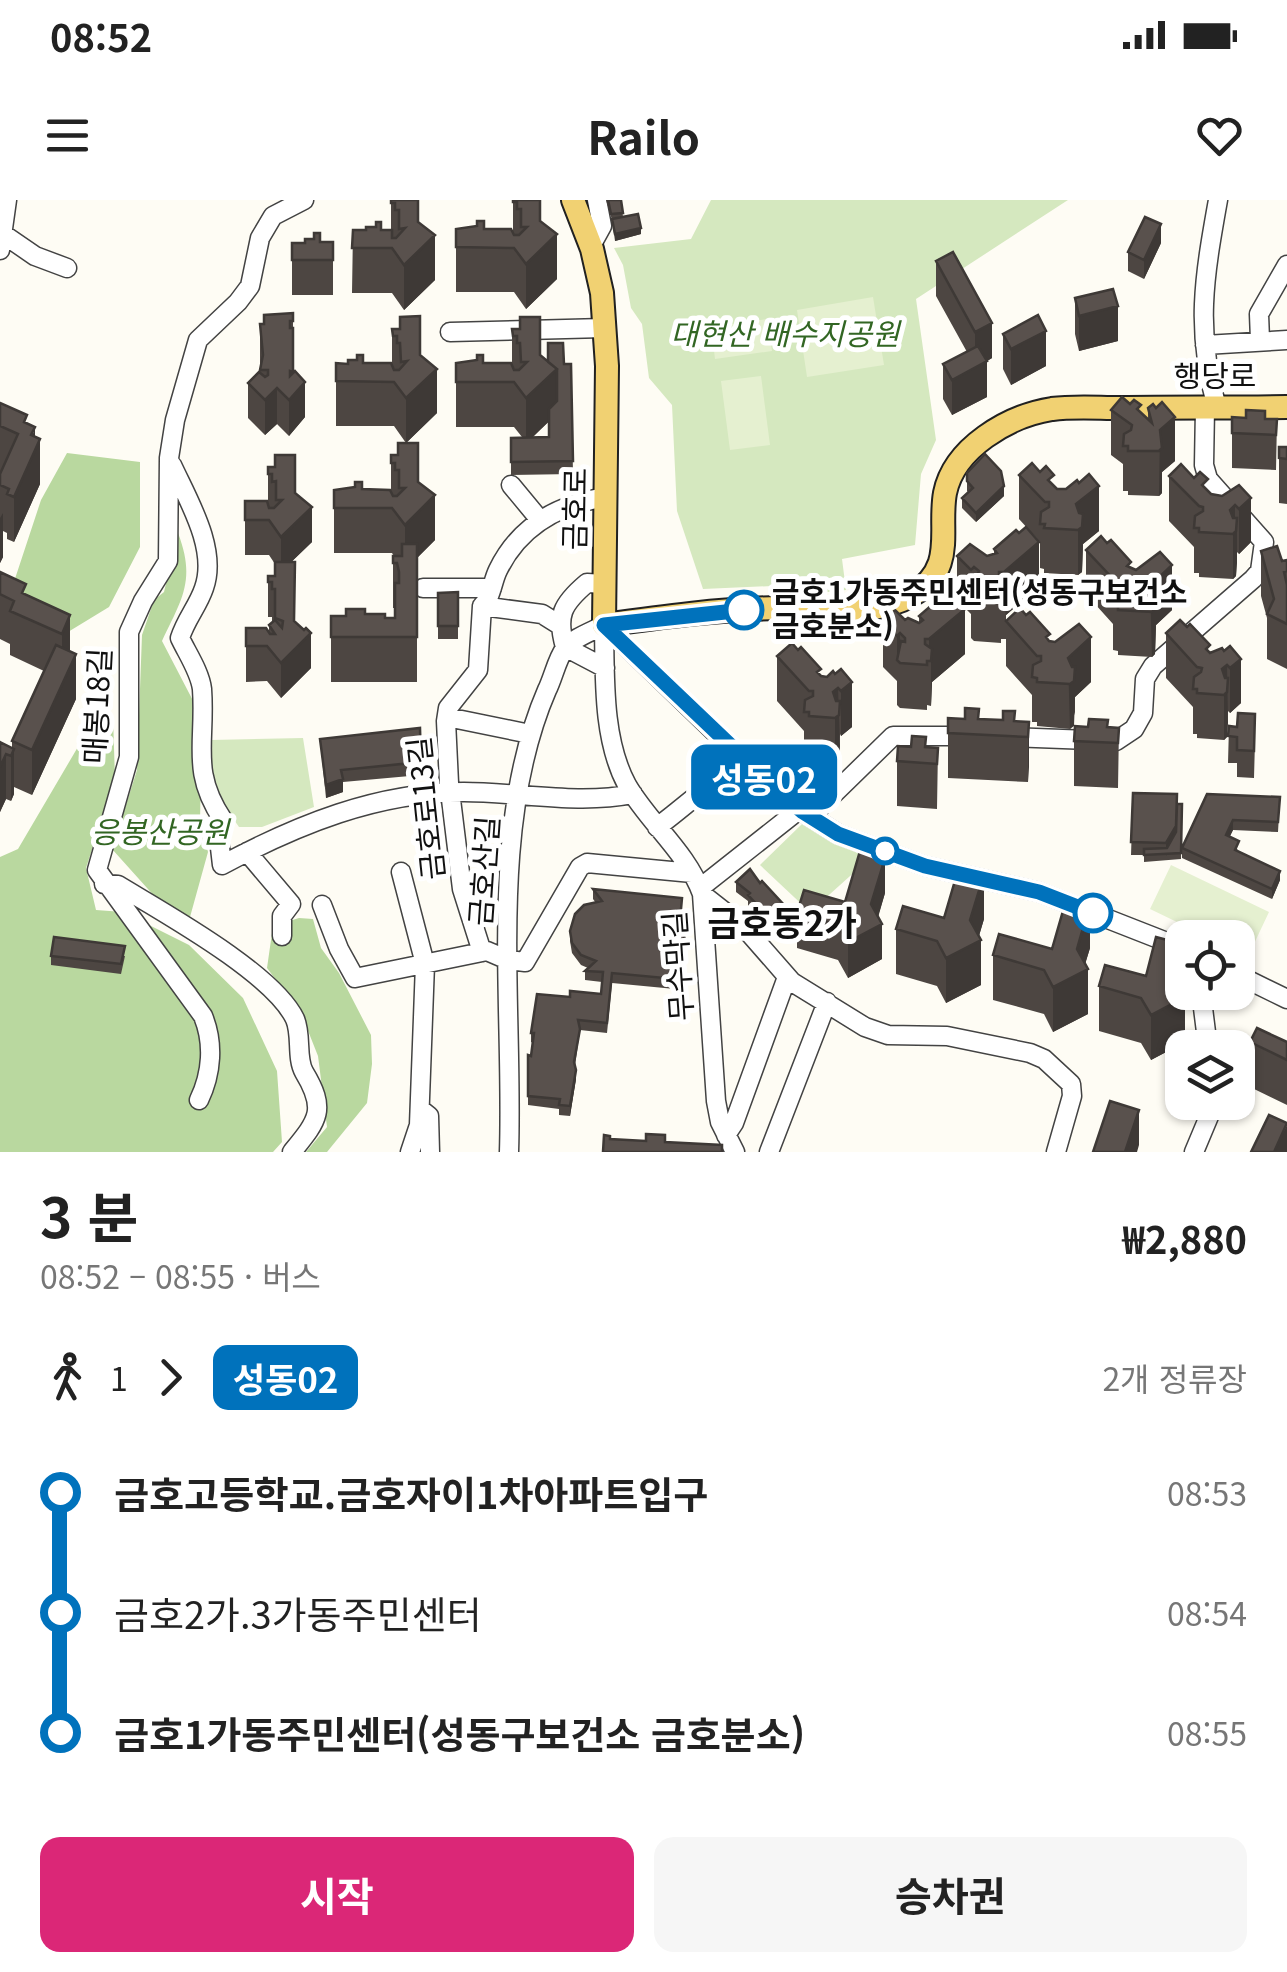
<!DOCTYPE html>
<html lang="ko">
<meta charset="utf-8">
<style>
body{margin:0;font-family:Georgia,"Noto Sans KR",serif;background:#f6f6f6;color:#222;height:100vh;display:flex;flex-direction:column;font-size:38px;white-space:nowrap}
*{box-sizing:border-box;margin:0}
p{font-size:32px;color:#767676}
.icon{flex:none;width:55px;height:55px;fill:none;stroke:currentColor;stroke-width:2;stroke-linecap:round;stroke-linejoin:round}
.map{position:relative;height:952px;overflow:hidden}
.details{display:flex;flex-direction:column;background:#fff;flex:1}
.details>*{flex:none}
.badge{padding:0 20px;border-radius:15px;font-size:35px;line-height:65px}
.controls{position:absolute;left:1165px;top:720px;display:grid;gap:20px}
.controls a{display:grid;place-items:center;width:90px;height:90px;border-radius:20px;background:#fff;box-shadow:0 2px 8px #0004;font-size:50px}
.map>.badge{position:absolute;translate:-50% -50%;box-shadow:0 0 0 5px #fff}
.legs{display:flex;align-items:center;gap:15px;height:110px;padding:0 40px;font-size:32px}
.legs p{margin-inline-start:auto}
.headline{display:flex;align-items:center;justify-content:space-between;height:170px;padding:0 40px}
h1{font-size:55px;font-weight:700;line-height:75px}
.action{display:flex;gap:20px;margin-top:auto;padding:20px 40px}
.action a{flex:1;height:115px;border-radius:20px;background:#db2777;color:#fff;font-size:40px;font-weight:700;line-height:115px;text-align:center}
.action a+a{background:#f6f6f6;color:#222}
ul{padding:0 40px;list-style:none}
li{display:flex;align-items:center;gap:35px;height:120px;font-size:38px}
li i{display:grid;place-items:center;width:15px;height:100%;margin:0 12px;background:currentColor}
li i::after{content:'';width:25px;height:25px;margin:-12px;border:8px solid;border-radius:50%;background:#fff}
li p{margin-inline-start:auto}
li:first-child i{background:linear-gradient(#0000 50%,currentColor 0)}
li:last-child i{background:linear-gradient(currentColor 50%,#0000 0)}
.status{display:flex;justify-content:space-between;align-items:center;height:70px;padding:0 50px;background:#fff;direction:ltr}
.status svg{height:28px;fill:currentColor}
header{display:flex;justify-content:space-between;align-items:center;height:130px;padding:0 40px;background:#fff;font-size:45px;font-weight:700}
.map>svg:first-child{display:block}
.green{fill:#d5e8bf}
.forest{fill:#b9d89f}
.pitch{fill:#e5f0d0}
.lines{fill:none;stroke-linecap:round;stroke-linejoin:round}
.minor-casing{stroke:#434343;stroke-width:21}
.major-casing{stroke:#212121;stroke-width:26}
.minor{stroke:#fff;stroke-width:18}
.major{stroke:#f1d172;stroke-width:22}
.wall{fill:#4d4642;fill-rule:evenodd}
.shaded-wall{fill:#3e3936}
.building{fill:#59514d;stroke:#3e3936;stroke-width:2.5}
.line-1-casing{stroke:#fff;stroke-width:22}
.line-1{stroke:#0072bc;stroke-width:15}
.stop-1-dot{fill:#fff;stroke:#0072bc;stroke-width:5}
.labels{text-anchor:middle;stroke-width:10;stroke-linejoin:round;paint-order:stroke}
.park-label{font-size:30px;font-style:italic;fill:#326623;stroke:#fff}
.street-label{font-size:30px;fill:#101010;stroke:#fff}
.stop-label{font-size:30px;font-weight:bold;fill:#101010;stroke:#fff;text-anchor:start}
.quarter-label{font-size:35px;font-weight:bold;fill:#101010;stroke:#fff}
</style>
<div class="status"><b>08:52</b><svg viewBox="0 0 49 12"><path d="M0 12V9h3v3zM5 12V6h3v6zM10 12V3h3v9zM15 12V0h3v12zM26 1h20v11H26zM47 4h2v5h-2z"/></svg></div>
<header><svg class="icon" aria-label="menu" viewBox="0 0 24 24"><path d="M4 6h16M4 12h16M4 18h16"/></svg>Railo<svg class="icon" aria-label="heart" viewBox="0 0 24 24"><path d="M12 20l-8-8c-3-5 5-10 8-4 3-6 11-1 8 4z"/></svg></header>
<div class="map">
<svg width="1287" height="952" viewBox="0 0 1287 952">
<rect width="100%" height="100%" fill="#fefcf4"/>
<!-- green -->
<path class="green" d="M711,0H1068L916,99L936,240L921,274L915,345L842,359L846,390L828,392L793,385L703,389L677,311L672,205L649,178L642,124L631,108L623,65L614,48L691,39Z
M303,538L314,607L262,627H239L211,587V540Z
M802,624L869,659L810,712L760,665Z"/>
<!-- forest -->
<path class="forest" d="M67,253L140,262V347L109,407L68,432L7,403L41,300Z
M178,333C196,380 182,399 162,441L202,518L200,622L208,652L190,717L156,698L112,649L137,570L142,435L154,400L164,392Z
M113,517L115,579L86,668L96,710L123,712L189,745L243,798L277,871L282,942L273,952H0V657L18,649L92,523Z
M299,718L313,719L321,748L339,773L371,835L372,864L367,903L327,952H306L327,927L318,856L301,813L267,768L273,726Z"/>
<!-- pitch -->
<path class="pitch" d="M873,97L884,165L807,177L797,110Z
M767,119L772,151L715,159L711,127Z
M761,176L770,245L730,250L721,181Z
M1171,665L1269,712L1252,748L1238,741V738L1211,728L1206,736L1150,709Z"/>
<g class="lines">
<defs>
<path id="minor" d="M0,32L35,56L67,68
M591,46L602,26L597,0
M0,50L7,0
M450,132L604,128
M1260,140L1259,114L1287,65
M1205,145L1287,140
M1217,208C1195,130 1204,78 1218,0
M172,265C188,300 218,349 204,388C198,406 186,419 180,438C187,453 200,472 202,489C206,543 190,571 223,620L219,639L222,665C297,625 377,592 464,592C520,592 577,605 633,594
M511,285L540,320
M605,384L587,383C562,404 556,416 565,447L605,468
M423,388H492
M482,406L542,414L558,424
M604,425L726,543L803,612L838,634L925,666L1039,692L1182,748
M604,425C605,476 602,539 627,585C649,623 687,652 702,694L716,901L720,922L735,952
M447,517L530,534
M1009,537L1116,541L1134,529L1143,513L1145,479L1153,466L1253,379L1260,371L1264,342L1208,279L1204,265L1205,208
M811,616L893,536H968
M657,627C680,611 726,568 747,562
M247,652L291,704L282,716V736
M401,672L425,764L419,925L410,952
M104,684L118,685C164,713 273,773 295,819C302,835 296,858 304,872C327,910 318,920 292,952
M700,688L800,609
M702,694L744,727L792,782L865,827L888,835L947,836L1030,853L1044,859L1071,884L1072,896L1056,952
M322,705L339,749L355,778L487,751L508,760L525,762L580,667L587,663L692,673
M482,752L462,689L449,583L446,521L448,508L478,470L482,406C492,397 492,382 498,370C520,325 559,304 607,297
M1238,775L1287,799
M1201,792L1208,848
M199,900C212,873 214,843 203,816L97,670L129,557V432L143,401L168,361L169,258L175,220L198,140L238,102L250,86L260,38L273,16L304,0
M424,912L429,916L430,952
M726,935L734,923L787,777
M509,952C514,805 487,628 547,490C553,478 557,459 565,448C573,438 593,431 604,425
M769,952L827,802
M1194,952L1215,902"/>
<path id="major" d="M573,0L592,49L602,93L607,166L604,425C661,417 720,409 778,408C820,407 874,418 912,395C957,368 938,331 945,293C954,248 1008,216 1052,209C1074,206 1098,208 1120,208C1176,207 1231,208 1287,207"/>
</defs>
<!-- minor casing -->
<use href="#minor" class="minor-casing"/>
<!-- major casing -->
<use href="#major" class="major-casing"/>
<!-- minor -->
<use href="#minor" class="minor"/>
<!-- major -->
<use href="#major" class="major"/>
</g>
<!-- wall -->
<path class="wall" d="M391,0L418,22L435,80L404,110L392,93H352L353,30H391Z
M513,0H540V21L557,79L526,109L514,92H456V29L477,26L484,29L513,31Z
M606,0H621L623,17L641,34L615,41L612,20Z
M333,42V95H292V43Z
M1161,43L1144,79L1128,71V52Z
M936,61L992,158L987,161V197L952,215L943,199V164L967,152L936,96Z
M1075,98L1118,141L1079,151L1075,134Z
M293,113V173L305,217L289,236L277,224L265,235L248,218V183L260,173V124H264Z
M392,129L420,155L437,213L406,243L394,226H336V163L348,164L357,160L363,163L392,165Z
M512,129L548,162L571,164L573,274L511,275V238L522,237L514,227H456V163L512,166ZM549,221V237H533Z
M1003,134L1046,166L1011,185L1003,169Z
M0,203L27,223L35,237L40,284L14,342L7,339V333L3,331V357L0,363V274L1,271H0Z
M1148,208L1175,261L1162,272V293L1159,296L1128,295V291H1123V264L1111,255V210L1148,220Z
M1277,219L1276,270L1232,268V233Z
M1287,247V304L1279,303V258Z
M391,255L418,282L435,340L417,358V482H331V416L365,414L385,418H395V408H393V356H394L392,353H334V290L362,289L391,292Z
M268,267L295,293L312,342L291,362L295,421L311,468L281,498L267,481L246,482V428L269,433V425L272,422V417H268V376H275V364L269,355H245V301L268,303Z
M967,273L1004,296L976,322L962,308V298L968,292L967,291Z
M1019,275L1054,287L1099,331L1083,344L1082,372L1078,375L1044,373V369L1040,368V342L1019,319Z
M1169,276L1208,290L1211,294L1222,296L1239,285L1251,342L1239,354L1237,352L1236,376L1233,379L1199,377V373H1194V347L1169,321Z
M994,349L1039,387L1006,415V421L1050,441L1091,482L1075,497V512L1070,529L1037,526V522H1032V495L1006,466V439H1001V443L974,441L971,438V414L958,401L965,454L932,482L931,506L927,505V510L900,508L897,505V481L883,467V422L905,420L919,423V416L945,400H957V356H987L994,354Z
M1086,350L1131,368L1172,410L1156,425L1155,454L1152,457L1118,455V451L1113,450V424L1086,394Z
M1261,351L1282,361L1287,360V469L1267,459V418L1261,396Z
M0,372L26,395L70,415V451L76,499L32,595L14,587V594L11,601L6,599L0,612V542L12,548V541L44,471L10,455V444L0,439Z
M458,392V439H438V393Z
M1166,433L1210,453L1224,451L1230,446L1241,503L1230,513L1228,511L1227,537L1224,540L1197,538V534H1193V507L1166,478Z
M777,456L821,476L827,477L835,474L841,469L852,527L841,536L840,534L839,560L835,563L809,561V557H804V531L777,501Z
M979,519L1029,522L1028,582L948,578V533Z
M1229,526L1255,541L1254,578L1237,577V563H1228Z
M1088,527L1119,528L1118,588L1074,586V541Z
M420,528L421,575L343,582V592L326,598L320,539Z
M926,547L938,548L937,609L897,606V561Z
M1133,593L1182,604L1181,659L1144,662V655H1131Z
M1207,594L1280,597L1278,632L1233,630L1229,637L1239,652L1280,680L1272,699L1182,658V648Z
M736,682L760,683L785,716L771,729L748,705V701L736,692Z
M593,689L682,707L681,722L685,750L677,768L675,789L612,783L607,833L580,830L575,866L576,879L570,916L559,915V909L528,905V855L531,856L533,843L531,842V833L570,797L601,794L602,782L585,780V771L588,768L581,765L572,753L570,741V731L596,703L593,699Z
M885,693L878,716L882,759L848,778L838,760L797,748V713Z
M944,718L984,719L979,736L981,785L946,803L937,786L896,774V729Z
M1090,748L1085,764L1088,814L1053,832L1044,814L993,800V755L1052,749Z
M51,756H125L121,774L51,765Z
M1099,786L1182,792L1185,842L1151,860L1141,843L1099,831Z
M1250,842H1287V905L1250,887Z"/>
<!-- shaded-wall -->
<path class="shaded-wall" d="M1161,24V43L1144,79V60Z
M641,28V34L615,41V34Z
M557,34V79L526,109V64Z
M435,35V80L404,110V65Z
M1118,106V141L1079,151V116Z
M992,123V158L984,163L987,161V197L952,215V180L975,167V132Z
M1046,131V166L1011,185V149Z
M437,169V213L406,243V198Z
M557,169V214L526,243V198Z
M305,182V217L289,236V200Z
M277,188V224L265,235V200Z
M1175,217V261L1162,272V293L1159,296L1160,230Z
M35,227V250L40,239V284L14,342V297Z
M1004,286V296L976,322V313Z
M1099,286V331L1083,344L1082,372L1078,375V330L1076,304Z
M435,295V340L405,370V325Z
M1251,298V342L1239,354V309Z
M1235,305V332L1237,318V363L1236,376L1233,379V334L1230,310Z
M312,307V342L281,372V337Z
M3,313V357L0,363V318Z
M1039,342V387L1006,415V422L1004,372Z
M1172,365V410L1156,425L1155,454L1152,457L1150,386Z
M965,409V454L932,482L931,506V461H929V439Z
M70,415V460L62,479V434Z
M311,433V468L281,498V463Z
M900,433V463L897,460V436Z
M1091,437V482L1075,497L1074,526L1070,529L1068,458Z
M76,454V499L32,595V550Z
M1241,459V503L1230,513V468Z
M1227,465L1228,523L1227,537L1224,540V495L1222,469Z
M852,482V527L841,536V491Z
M838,488L840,546L839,560L835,563V518L833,492Z
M1029,522V567L1028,582V537Z
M14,549V594L11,601V556Z
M6,554V599L0,612V567Z
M343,579V592L326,598V585Z
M1233,620V630L1226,645V635Z
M1176,626V638L1166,656V643Z
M885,658V693L875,728L882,724V759L848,778V742L871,704Z
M1280,671V680L1272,699V689Z
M984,674V719L977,742L981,740V785L946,803V758L970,720Z
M1090,703V748L1083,771L1088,769V814L1053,832V787L1077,749Z
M785,706V716L771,729V720Z
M685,740V750L677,768L675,789L677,758Z
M1182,748V792L1185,797V842L1151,860V815L1174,777Z
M576,870V879L570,916V906Z
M1139,910V945L1137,952H1125Z
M1287,925V952H1274Z"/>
<!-- building -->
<path class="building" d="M391,0H418V22L435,35L404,65L392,48H352L353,30H366V27H376V22H381V30H392V38H396L405,28L399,29V10H395V3H391Z
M513,0H540V21L557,34L526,64L514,48L456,47V29L477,26V21H484V29H511L514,35H519L527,27H521V9H517V2H513Z
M608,0H621L623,13L611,14Z
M638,14L641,28L615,34L612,19Z
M1145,17L1161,24L1144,60L1128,52Z
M314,33H320V42H333V60H292V43H305V39H314Z
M953,52L992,123L975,132L936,61Z
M1113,89L1118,106L1079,116L1075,98Z
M293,113V121H290V128H293V172L290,171V176L295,171L305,182L289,200L277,188L265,200L248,183L259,172L265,177L268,175V170H260L263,155L260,124H264V115Z
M1038,115L1046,131L1011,149L1003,134Z
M420,116V155L437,169L406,198L394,182L336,181V163L348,164V160H357V155H363V163H391L394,170H399L407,161L401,162L400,143H397V136H393L392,129H400V117Z
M520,117H540V155L557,169L526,198L514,182H456V163L477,160V155H483V163H511L514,170H519L527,162H521L520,143H517V136H513L512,129H520Z
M548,143H563L564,164H571L573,261L511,262V238L549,237V209L557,201V169L548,162Z
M978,146L987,161L952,180L943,164Z
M1122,197L1130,204L1134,200L1141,205L1137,209L1152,223L1148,208L1153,204L1156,208L1162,202L1175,217L1160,230L1162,248L1159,251H1128V246H1123L1124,234L1131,230L1132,225L1111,210Z
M0,203L27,215L24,222L35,227L31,235L40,239L14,297L7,294L9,289L0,285V274L18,234L0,226Z
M1246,210L1265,211V219H1277L1276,235L1232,233V217L1246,218Z
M398,243H418V282L435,295L405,325L392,308H334V290L355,287V282H362V289L390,290L393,296H397L405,288H399V270H395V263H391V255H398Z
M1279,247H1287V259L1279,258Z
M985,254L1001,271L1004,286L976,313L962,298L973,288L967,281V273Z
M275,255H295V293L312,307L281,337L269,320H245V301H267L269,308H274L282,300H276V281L272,282V274H268V267H275Z
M1032,263L1040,272L1046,266L1054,275L1048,280L1057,289H1066L1077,280L1079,283L1089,274L1099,286L1076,304L1079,313L1083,314L1082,327L1078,330L1044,328L1045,324H1040L1041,312L1049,307V302H1045L1019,275Z
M1181,264L1194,278L1200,272L1208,279L1202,285L1211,294L1222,296L1239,285L1251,298L1239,309L1235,305L1230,310L1233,318H1237L1236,331L1233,334L1199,332V328H1194L1195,316L1203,311V307L1199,306L1169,276Z
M1026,327L1039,342L1004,372H999V377L1006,382V394H1001V398L974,396L971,393L972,380H975L979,371L974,367L971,370L957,356L970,344L987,356L997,353L994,349L1016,330L1019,333Z
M1101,336L1107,343L1111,340L1131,362L1127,366L1136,370L1160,352L1172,365L1150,386L1152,395L1156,396L1155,409L1152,412L1118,410V406L1113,405L1114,393L1122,389V384H1118L1086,350Z
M402,344H417V437H331V416H346V409H365V414H385V418H395V383H399V372L397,363H393V356H402Z
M1277,346L1282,361L1287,360V371L1284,372L1287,385V424L1267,414L1274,399L1261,351Z
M275,362H295L294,421L304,430L306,428L311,433L281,463L267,446H246V428H266L270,434H275L269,425L275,420L282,428L283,421L275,418V389H272V382H268V376H275Z
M0,372L26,384L22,393L70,415L62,434L10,411L14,401L0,394Z
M458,392V426H438V393Z
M952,394L965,409L929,439H925V444L932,449L931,461H927V465L900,463L897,460L901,441L905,442V438L900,433L897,436L883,422L895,410L905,420L908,418L919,423L923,420L919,416L941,397L945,400Z
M1020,408L1026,415L1030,412L1050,434L1046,437L1049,441L1055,442L1079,424L1091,437L1068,458L1072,467H1075L1074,481L1070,484L1037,482V478L1032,477L1033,465L1041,461V456H1037L1006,421Z
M1180,420L1187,427L1190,424L1210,445L1206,449L1210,453L1222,448L1224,451L1230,446L1241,459L1230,468L1227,465L1222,469L1225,478H1228L1227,492L1224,495L1197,493V489H1193L1194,477L1201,472L1202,468L1197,467L1166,433Z
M792,443L798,450L801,447L821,469L817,472L821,476L827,477L833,471L835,474L841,469L852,482L841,491L838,488L833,492L836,501H840L839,515L835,518L809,516V512H804L805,500L813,496V491H809L777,456Z
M56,445L76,454L32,550L12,541Z
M965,508L979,509L978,519L1003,520V511H1015L1014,521L1029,522L1028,537L948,533V518L965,519Z
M1238,513L1255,514L1254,551L1237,550V537L1228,536L1229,526L1237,527Z
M1089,519L1108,520L1107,527L1119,528L1118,543L1074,541L1075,526L1088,527Z
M420,528L421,562L341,570L343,579L326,585L320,539Z
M912,536L926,537L925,547L938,548L937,564L897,561L898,546L911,547Z
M0,542L14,549L11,556L6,554L0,567Z
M1133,593L1177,594L1176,626L1166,643L1131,642Z
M1207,594L1280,597L1278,622L1233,620L1226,635L1239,641L1235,650L1280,671L1272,689L1182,648Z
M1177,604H1182L1181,653L1144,655V649L1167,648L1176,632Z
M860,651L885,658L871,704L882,724L848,742L838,725L797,713L804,690L845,702Z
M959,667L984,674L970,720L981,740L946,758L937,741L896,729L903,706L944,718Z
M750,669L760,683L762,681L785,706L771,720L748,695L750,693L736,682Z
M593,689L682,698L680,720L685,740L677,758L675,779L612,773L607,823L578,820L580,829L574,862L576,870L570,906L559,905L560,899L528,896V855L531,856L534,833H531L537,794L570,797V791L601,794L603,772L585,771L596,761L581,755L572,743L570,731L575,714L584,705L602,701Z
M1067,697L1090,703L1077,749L1088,769L1053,787L1044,770L993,755L999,734L1052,749Z
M54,737L125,746L121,764L51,756Z
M1156,737L1182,744L1174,777L1185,797L1151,815L1141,798L1099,786L1105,765L1146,776Z
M1257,828L1287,842V860L1250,842Z
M1110,901L1139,910L1125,952H1093Z
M1269,915L1287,923L1274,952H1251Z
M646,934L665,935V942L722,945V952H603L604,935L610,936V939L646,941Z"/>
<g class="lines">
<defs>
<path id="line-1" d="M744,410L604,425L773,586L803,612L838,634L925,666L1039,692L1093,713"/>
</defs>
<!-- line-1 casing -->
<use href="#line-1" class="line-1-casing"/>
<!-- line-1 -->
<use href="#line-1" class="line-1"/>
</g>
<!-- markers -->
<g class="stop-1-dot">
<circle cx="744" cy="410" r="18"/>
<circle cx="885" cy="651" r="12"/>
<circle cx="1093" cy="713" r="18"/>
</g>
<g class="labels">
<!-- park labels -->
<g class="park-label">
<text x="785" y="145">대현산 배수지공원</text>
<text x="160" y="643">응봉산공원</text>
</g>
<!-- street labels -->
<g class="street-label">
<text x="1215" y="187">행당로</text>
<text transform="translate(576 309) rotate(-89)" y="10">금호로</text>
<text transform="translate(98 506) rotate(-87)" y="10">매봉18길</text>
<text transform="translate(427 608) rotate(-96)" y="10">금호로13길</text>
<text transform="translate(485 671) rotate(-86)" y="10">금호산길</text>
<text transform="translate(679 766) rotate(-94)" y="10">무수막길</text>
</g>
<!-- stop labels -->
<g class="stop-label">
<text x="772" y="403">금호1가동주민센터(성동구보건소<tspan x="772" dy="34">금호분소)</tspan></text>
</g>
<!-- quarter labels -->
<g class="quarter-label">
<text x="782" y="736">금호동2가</text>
</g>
</g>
</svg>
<div class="controls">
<a><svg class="icon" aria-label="locate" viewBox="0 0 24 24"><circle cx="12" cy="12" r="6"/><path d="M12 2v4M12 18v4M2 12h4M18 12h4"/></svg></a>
<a><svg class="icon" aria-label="layers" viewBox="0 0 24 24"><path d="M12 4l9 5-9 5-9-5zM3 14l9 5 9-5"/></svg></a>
</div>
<b class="badge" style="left:764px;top:577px;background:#0072bc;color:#fff">성동02</b>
</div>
<section class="details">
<div class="headline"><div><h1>3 분</h1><p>08:52 – 08:55 · 버스</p></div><b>₩2,880</b></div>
<div class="legs"><svg class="icon" aria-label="walk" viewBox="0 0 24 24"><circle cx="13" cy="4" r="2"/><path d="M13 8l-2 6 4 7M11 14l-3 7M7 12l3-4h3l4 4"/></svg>1<svg class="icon" aria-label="forward" viewBox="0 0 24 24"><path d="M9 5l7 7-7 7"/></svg><b class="badge" style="background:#0072bc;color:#fff">성동02</b><p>2개 정류장</p></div>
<ul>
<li><i style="color:#0072bc"></i><b>금호고등학교.금호자이1차아파트입구</b><p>08:53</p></li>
<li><i style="color:#0072bc"></i><span>금호2가.3가동주민센터</span><p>08:54</p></li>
<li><i style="color:#0072bc"></i><b>금호1가동주민센터(성동구보건소 금호분소)</b><p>08:55</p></li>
</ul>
<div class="action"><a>시작</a><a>승차권</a></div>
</section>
